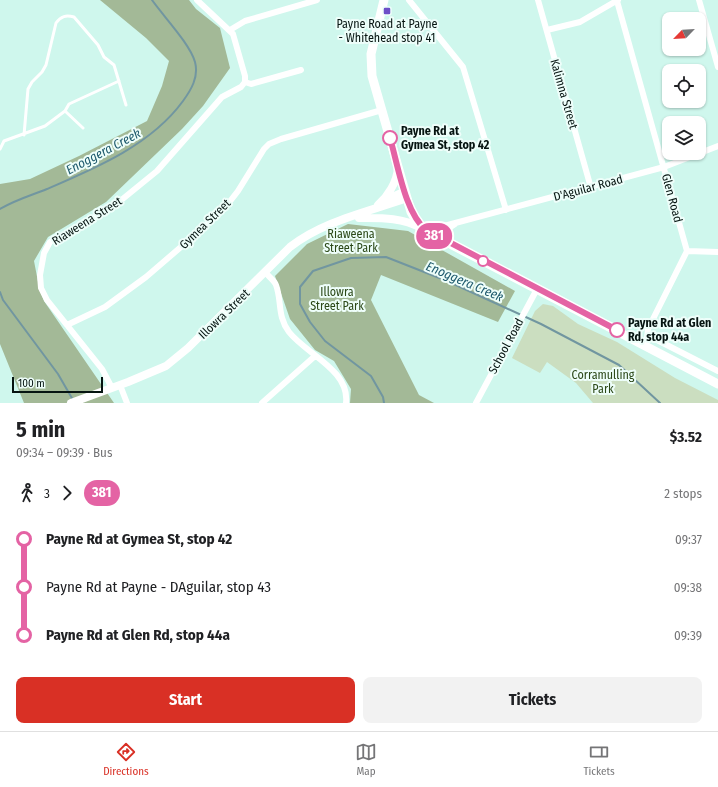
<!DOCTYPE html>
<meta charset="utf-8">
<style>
body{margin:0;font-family:"Fira Sans Condensed",sans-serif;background:#f2f2f2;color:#202124;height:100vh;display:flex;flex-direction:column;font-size:15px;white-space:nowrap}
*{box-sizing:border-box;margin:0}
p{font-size:13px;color:#757577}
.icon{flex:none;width:22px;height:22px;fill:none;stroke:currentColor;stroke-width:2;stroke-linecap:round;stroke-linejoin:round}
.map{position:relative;height:403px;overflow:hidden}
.details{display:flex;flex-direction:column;background:#fff;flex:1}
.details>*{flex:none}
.badge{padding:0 8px;border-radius:13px;font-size:14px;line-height:26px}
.needle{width:26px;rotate:245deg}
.tools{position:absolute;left:662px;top:12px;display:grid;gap:8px}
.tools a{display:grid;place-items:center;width:44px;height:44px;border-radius:8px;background:#fff;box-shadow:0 1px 3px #0004;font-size:20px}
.scale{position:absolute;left:12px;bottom:10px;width:91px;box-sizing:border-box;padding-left:4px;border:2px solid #061411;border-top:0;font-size:11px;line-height:14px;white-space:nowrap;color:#061411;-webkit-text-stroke:3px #eefefa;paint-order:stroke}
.map>.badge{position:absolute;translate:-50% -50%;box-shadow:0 0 0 2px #fff}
.legs{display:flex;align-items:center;gap:6px;height:44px;padding:0 16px;font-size:13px}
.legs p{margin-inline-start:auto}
.head{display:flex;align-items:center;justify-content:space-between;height:68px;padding:0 16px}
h1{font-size:22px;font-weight:700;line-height:30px}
.cta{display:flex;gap:8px;margin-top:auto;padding:8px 16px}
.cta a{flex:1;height:46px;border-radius:8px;background:#d93025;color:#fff;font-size:16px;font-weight:700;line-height:46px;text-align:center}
.cta a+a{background:#f2f2f2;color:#202124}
ul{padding:0 16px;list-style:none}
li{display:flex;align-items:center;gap:14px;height:48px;font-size:15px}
li i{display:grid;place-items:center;width:6px;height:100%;margin:0 5px;background:currentColor}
li i::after{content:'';width:10px;height:10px;margin:-5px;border:3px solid;border-radius:50%;background:#fff}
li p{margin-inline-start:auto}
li:first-child i{background:linear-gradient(#0000 50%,currentColor 0)}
li:last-child i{background:linear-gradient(currentColor 50%,#0000 0)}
.dock{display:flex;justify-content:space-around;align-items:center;height:56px;border-top:1px solid #e0e0e0;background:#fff;font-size:11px;color:#757577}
.dock a{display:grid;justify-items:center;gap:2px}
.dock .on{color:#d93025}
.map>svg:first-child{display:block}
.green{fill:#cbdec0}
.forest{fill:#a3b997}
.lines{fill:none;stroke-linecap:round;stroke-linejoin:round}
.stream{stroke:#7196a0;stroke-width:2}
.service{stroke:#fff;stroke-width:3}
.minor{stroke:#fff;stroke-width:6}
.tertiary{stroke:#fff;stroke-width:8}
.secondary{stroke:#fff;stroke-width:9}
.line-1-casing{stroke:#fff;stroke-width:9}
.line-1{stroke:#e463a4;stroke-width:6}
.poi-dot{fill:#6d4fc8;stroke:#eefefa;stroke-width:1.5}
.stop-1-dot{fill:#fff;stroke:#e463a4;stroke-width:2}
.labels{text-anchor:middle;stroke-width:4;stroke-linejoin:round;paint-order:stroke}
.poi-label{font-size:12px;fill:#061411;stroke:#eefefa}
.street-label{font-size:12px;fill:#061411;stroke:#eefefa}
.stop-label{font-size:12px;font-weight:bold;fill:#061411;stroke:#eefefa;text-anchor:start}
.park-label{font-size:12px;fill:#2b4817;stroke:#eefefa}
.water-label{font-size:13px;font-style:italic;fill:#205b6e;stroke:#eefefa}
</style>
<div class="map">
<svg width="718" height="403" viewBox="0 0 718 403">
<rect width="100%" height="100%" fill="#cff7ed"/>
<!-- green -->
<path class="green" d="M543,304L553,306L578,324L617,342L675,378L718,400V403H593L576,383L547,362L540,373L512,358L535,311Z"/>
<!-- forest -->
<path class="forest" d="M100,0H189L196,9L220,28L230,68L203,106L182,129L106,202L48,237L34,261L39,287L44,301L114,403H24L0,344V184L30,179L79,156L147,121L162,86L169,61L146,38Z
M348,224L408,231L515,291L498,322L381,275L371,300L419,395L434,403H350L351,389L334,361L315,350L290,319L275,276L307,244Z"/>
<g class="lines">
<!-- stream -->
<path class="stream" d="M0,209C17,199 30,196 47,189C96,168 151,145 183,101C191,90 199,77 195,62C190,44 164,17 152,0
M0,292L3,300L58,374L73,400
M384,403L383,397L371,376L325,341L310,322L300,304V287L313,271L351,258L386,257L447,281L541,324L619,365L660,403"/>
<!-- service -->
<path class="service" d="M83,128L65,111L69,104L119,81
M24,135L28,89L32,82L42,72L46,65L56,23C61,16 66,15 74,17L98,45L104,57L114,65L126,105
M0,149L4,141L45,126L65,111"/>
<!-- minor -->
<path class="minor" d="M197,0L233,34L245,76V82
M409,0L463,67L506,210
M538,0L591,188
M699,0L718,67
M617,1L687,251L648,329L647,338L643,344
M230,30L245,21L317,0
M547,30L580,22L618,0
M245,82L251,84L301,70
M433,235L444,226L664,167L718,146
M452,244L447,232L449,228L455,224
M687,251L718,252
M266,273C269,277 274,280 276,285C282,301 277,316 289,332C306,354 350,370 346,403
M67,325L105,307L146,277L203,228L224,209L238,191L264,149L269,144L281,139L382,110
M647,338L657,340L718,371
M120,385L127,403
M112,388L102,369L47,300L41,288L40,275L44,253L50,242L114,206L157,171L222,97L241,87L245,82
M262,403L315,356
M476,403L537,289"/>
<!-- tertiary -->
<path class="tertiary" d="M384,201L405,191
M378,205C388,196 397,182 398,168
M359,218C380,218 402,217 421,228
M71,403L128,382L166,366L188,348L290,247C323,221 368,212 407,198"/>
<!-- secondary -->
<path class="secondary" d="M384,0L371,54L372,76L411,212L418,224L433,235L718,384"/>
</g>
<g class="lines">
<defs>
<path id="line-1" d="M390,138C398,165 405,213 426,230L617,330"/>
</defs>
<!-- line-1 casing -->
<use href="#line-1" class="line-1-casing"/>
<!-- line-1 -->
<use href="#line-1" class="line-1"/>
</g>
<!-- markers -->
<rect class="poi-dot" x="383" y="7" width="8" height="8" rx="2"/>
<g class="stop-1-dot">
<circle cx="390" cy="138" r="7"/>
<circle cx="483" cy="261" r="5"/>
<circle cx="617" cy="330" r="7"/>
</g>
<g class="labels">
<!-- poi labels -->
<g class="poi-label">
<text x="387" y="28">Payne Road at Payne<tspan x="387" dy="14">- Whitehead stop 41</tspan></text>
</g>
<!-- street labels -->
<g class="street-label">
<text transform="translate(564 94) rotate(74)" y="4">Kalimna Street</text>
<text transform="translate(588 188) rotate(-15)" y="4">D'Aguilar Road</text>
<text transform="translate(672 198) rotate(75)" y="4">Glen Road</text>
<text transform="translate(87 221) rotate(-32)" y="4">Riaweena Street</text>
<text transform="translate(205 224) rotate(-44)" y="4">Gymea Street</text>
<text transform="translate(224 314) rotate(-44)" y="4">Illowra Street</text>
<text transform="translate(506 346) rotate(-62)" y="4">School Road</text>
</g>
<!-- stop labels -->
<g class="stop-label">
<text x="401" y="135">Payne Rd at<tspan x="401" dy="14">Gymea St, stop 42</tspan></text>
<text x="628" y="327">Payne Rd at Glen<tspan x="628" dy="14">Rd, stop 44a</tspan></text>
</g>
<!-- park labels -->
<g class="park-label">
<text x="351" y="238">Riaweena<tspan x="351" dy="14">Street Park</tspan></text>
<text x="337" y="296">Illowra<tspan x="337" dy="14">Street Park</tspan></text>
<text x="603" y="379">Corramulling<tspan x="603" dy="14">Park</tspan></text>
</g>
<!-- water labels -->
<g class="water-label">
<text transform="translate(103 151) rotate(-28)" y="5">Enoggera Creek</text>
<text transform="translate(465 281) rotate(23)" y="5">Enoggera Creek</text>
</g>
</g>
</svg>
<div class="tools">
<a><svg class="needle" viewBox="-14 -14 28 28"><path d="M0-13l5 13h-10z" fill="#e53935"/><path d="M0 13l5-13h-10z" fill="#757577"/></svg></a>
<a><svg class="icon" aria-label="locate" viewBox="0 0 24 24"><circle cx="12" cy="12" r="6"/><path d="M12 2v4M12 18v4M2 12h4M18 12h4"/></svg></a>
<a><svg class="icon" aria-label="layers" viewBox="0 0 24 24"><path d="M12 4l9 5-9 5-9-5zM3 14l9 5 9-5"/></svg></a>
</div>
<div class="scale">100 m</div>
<b class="badge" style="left:434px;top:236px;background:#e463a4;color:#fff">381</b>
</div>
<section class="details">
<div class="head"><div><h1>5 min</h1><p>09:34 – 09:39 · Bus</p></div><b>$3.52</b></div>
<div class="legs"><svg class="icon" aria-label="walk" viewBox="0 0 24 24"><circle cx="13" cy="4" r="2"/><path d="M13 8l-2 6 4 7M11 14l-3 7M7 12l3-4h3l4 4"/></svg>3<svg class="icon" aria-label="forward" viewBox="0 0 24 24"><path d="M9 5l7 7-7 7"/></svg><b class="badge" style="background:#e463a4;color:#fff">381</b><p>2 stops</p></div>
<ul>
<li><i style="color:#e463a4"></i><b>Payne Rd at Gymea St, stop 42</b><p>09:37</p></li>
<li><i style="color:#e463a4"></i><span>Payne Rd at Payne - DAguilar, stop 43</span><p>09:38</p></li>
<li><i style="color:#e463a4"></i><b>Payne Rd at Glen Rd, stop 44a</b><p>09:39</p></li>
</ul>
<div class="cta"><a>Start</a><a>Tickets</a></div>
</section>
<nav class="dock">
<a class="on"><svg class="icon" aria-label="directions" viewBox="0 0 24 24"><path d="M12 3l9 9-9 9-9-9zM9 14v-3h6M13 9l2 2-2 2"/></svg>Directions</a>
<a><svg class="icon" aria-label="map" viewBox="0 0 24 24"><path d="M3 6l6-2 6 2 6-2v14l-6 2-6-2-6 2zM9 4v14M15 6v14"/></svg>Map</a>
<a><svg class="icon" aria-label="tickets" viewBox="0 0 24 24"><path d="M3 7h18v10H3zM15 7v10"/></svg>Tickets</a>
</nav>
